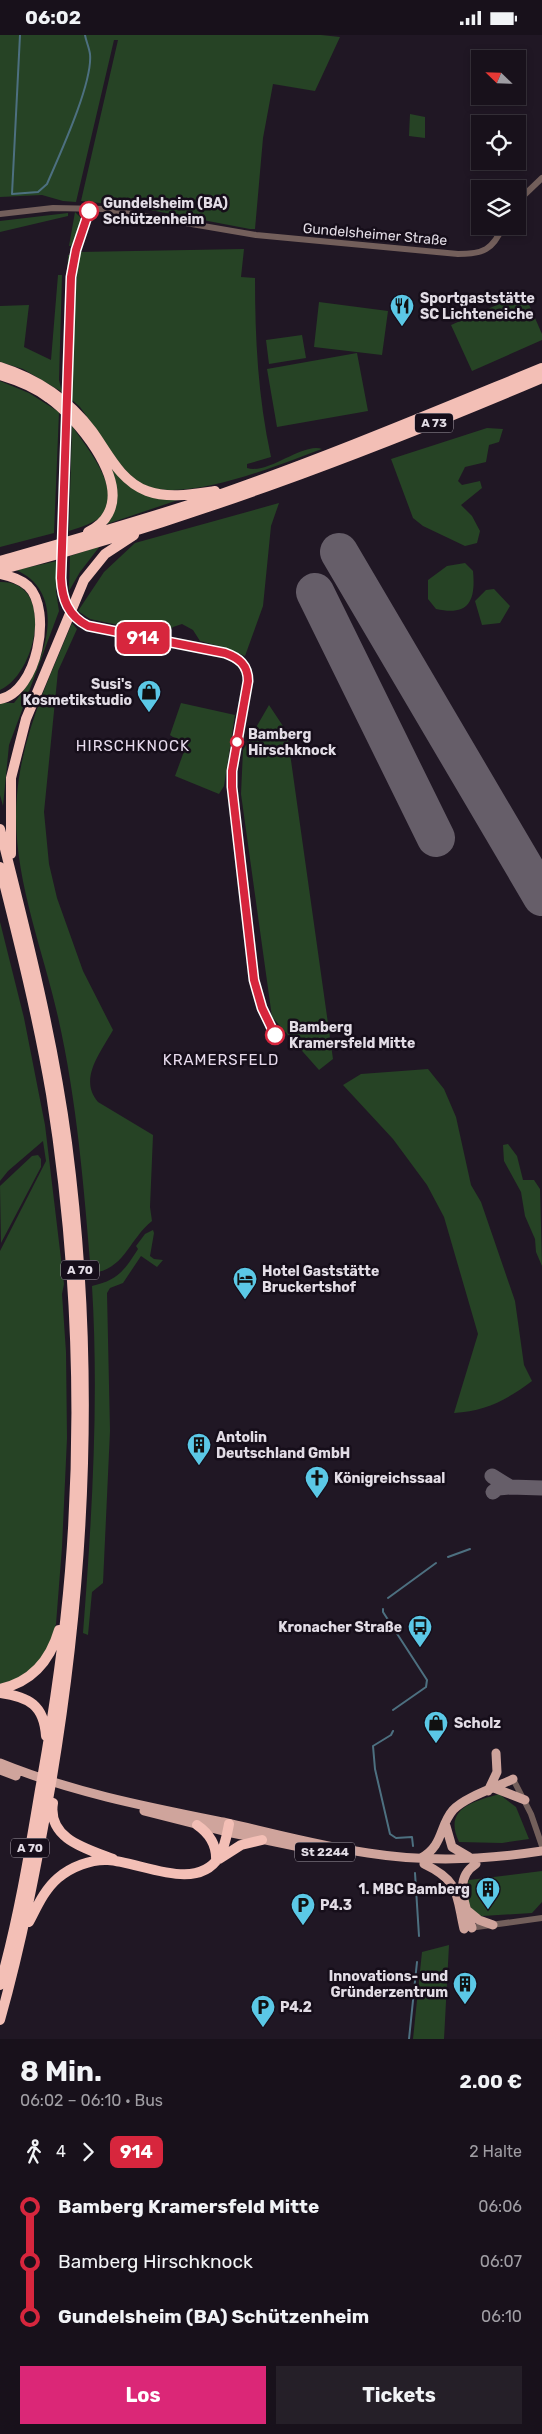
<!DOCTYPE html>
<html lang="de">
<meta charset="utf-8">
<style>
body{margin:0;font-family:Rubik,sans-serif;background:#251f28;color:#f1f3f6;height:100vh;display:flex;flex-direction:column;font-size:19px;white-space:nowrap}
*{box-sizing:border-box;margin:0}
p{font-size:16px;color:#9f9da3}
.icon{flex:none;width:28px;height:28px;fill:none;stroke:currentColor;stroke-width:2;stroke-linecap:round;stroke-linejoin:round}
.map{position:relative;height:2004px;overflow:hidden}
.drawer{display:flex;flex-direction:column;background:#18111b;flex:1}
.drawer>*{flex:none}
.badge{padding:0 10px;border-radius:8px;font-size:18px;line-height:32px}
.needle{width:32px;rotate:293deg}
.controls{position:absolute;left:471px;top:15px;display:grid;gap:10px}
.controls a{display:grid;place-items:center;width:55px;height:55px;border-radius:0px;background:#18111b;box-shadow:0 2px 8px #0003,0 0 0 1px #36313a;font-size:25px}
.map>.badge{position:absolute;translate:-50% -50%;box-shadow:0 0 0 2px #fff}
.legs{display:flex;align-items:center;gap:8px;height:55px;padding:0 20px;font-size:16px}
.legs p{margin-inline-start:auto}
.summary{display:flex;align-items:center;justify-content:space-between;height:85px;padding:0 20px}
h1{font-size:28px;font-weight:700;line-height:38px}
.action{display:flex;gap:10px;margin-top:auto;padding:10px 20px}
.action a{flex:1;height:58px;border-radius:0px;background:#db2777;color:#fff;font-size:20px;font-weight:700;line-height:58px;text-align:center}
.action a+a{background:#251f28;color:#f1f3f6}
ul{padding:0 20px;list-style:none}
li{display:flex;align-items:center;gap:18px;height:55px;font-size:19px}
li i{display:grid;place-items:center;width:8px;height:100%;margin:0 6px;background:currentColor}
li i::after{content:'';width:12px;height:12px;margin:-6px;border:4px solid;border-radius:50%;background:#18111b}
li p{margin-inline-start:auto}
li:first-child i{background:linear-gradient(#0000 50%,currentColor 0)}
li:last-child i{background:linear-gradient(currentColor 50%,#0000 0)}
.status{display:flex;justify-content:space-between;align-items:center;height:35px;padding:0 25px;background:#18111b;direction:ltr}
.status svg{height:14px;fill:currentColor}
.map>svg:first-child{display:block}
.green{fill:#264325}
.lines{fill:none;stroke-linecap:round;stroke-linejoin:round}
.stream{stroke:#4d7080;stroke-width:2}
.taxiway{stroke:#665e69;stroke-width:15}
.runway{stroke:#665e69;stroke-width:38}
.minor{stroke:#735f5b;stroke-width:6}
.major{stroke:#cfa49c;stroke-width:9}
.highway{stroke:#f3bfb6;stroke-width:10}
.line-1-casing{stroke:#fff;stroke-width:11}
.line-1{stroke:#d7263d;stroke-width:8}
.stop-1-dot{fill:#fff;stroke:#d7263d;stroke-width:2.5}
.labels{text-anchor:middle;stroke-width:5;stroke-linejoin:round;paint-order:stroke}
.shield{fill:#160e1a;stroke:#a59ea8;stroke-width:1}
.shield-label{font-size:12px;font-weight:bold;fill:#e2dce5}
.stop-label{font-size:14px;font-weight:bold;fill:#e2dce5;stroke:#160e1a;text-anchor:start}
.street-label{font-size:14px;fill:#e2dce5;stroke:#160e1a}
.poi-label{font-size:14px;font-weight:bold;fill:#e2dce5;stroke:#160e1a;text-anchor:start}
.neighbourhood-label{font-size:15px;letter-spacing:1px;fill:#e7dbed;stroke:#160e1a}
</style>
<div class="status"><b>06:02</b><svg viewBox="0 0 49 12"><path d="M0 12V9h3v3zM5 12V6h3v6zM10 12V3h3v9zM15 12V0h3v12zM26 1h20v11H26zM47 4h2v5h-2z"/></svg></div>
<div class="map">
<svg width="542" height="2004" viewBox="0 0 542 2004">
<rect width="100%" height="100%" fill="#201724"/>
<!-- green -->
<path class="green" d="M0,0H321L340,2L315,56L273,49L263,103L255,194H250L129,171L81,166L118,5H114L76,167L63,166L42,160L0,162Z
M410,79L425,82V103L409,101Z
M75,177L83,185L74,210L69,211Z
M68,178V181L0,197V186Z
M244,214L241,242L255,243C255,304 258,362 271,422L247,429V433C268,440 303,407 322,414C280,429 178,473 139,447C118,433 96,393 80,372L71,364L74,278L79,217Z
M68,220H71L65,349L63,340Z
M58,240H62L59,345L62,357L23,334L0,327V271L29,270L24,312L51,325Z
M524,258L542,299V305L472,336L451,290Z
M319,267L388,276L382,320L314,312Z
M302,300L306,323L269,329L266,305Z
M357,318L368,376L277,392L267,334Z
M0,346L29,358L59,377L54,498L0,512Z
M72,391C86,412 121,452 104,478C97,488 80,492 69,496Z
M487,393L503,394L499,407L489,410L486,427L465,432L458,446L462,450L480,446L482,453L461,470L472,481L480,496L477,508L465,511L423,491L413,483L391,424Z
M109,431L127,450L184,463L104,490L110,483Z
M279,468L271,491L263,571L245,621L226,613L200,606L193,595L182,589L173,592L165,600L90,584L78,576L104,537L135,508Z
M100,511L80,537L69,556L70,521Z
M57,526L56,556L59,576L9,710L3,771L0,760V668H14C44,633 71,559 16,535Z
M465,528L473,536C476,567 468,581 436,574L428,564V545L447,531Z
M0,547C56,545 37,639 0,655Z
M494,554L510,571L500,588L482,590L475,566L486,555Z
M72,588L77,594L58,636L44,777L49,829L57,863L83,936L113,995C101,1017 78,1044 98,1067L153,1100L150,1172L152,1186C129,1204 124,1236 91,1238C84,1153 77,1066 58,982C42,910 10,835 17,760C22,699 49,644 72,588Z
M181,668L235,680L224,751L219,759L175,741L186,711L170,700Z
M269,670L287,697L333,1024L319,1035L272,982L241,759L243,715Z
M0,887L24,983L45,1090L64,1249L62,1259L66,1317L67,1403L62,1512L56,1589L48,1614L34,1632L15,1645L0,1649V1216L46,1126L43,1106L8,1136L0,1146Z
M428,1034L444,1054L456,1082L471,1150L481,1167L515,1266L524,1330L532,1346C507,1365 485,1376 454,1378L478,1299L444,1182L427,1150L393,1104L343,1050L361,1039Z
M508,1109L517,1121L523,1145H534L540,1154L542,1231L536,1217L535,1204L525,1181L521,1157L504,1126L503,1110Z
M38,1120L41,1124V1132L1,1208L0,1151L32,1121Z
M153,1195L154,1198L150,1221L154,1224L163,1225L157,1232L141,1221L123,1248L110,1253L107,1258L110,1396L103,1548L92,1557L88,1600L83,1598C92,1482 99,1367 92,1251C118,1245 124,1236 138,1214L136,1211L145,1199Z
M499,1759L516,1772L529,1804L502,1808L459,1807C443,1773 473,1767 499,1759Z
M542,1836V1867L532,1878L482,1881C468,1877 462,1857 469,1845Z
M449,1910L444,2004H413L422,1917Z"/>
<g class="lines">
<!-- stream -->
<path class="stream" d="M20,0L12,159L38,157L47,149C59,121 93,48 90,19C89,12 86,6 85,0
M448,1522L470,1514
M388,1563L436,1528
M383,1574V1577L427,1645L426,1652L393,1675
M393,1696L391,1700L373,1711L375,1734L390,1799L396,1803L412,1802L413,1811
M415,1838L419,1901
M409,2004L417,1927"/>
<!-- taxiway -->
<path class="taxiway" d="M492,1441L510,1452L498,1453L493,1457
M510,1452L542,1453"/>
<!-- runway -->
<path class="runway" d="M339,517L542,862
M315,557L436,803"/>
<!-- minor -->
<path class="minor" d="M518,166L542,143
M0,179L53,173L104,174L256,200L458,219C483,219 493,215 503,191
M513,1744L531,1779L542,1811
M469,1893L542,1883"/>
<!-- major -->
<path class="major" d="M0,1728C71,1757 148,1772 223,1787C272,1798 319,1811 368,1818C425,1827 485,1825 542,1816
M0,1735L16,1741
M494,1753L525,1765
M488,1756L497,1737L496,1718
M144,1776L227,1797L329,1818
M446,1791L452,1812L469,1822
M421,1823C444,1810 439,1791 453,1775C465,1762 497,1752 513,1744
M424,1829C460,1846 456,1859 464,1894
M468,1876L479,1885L493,1890
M472,1893C466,1870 452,1844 476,1829"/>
<!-- highway -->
<path class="highway" d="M0,332C38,344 68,364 92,396C108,418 120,446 147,456C169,464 194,459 215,456
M0,340C17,345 35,352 49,363C76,382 128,443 108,479C104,487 96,493 88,497
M0,526C70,506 141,486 210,463C323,424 432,378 542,333
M0,535C186,486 365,418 542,343
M0,539C10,541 20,544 28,551C53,575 37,658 0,664
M0,794C26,897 53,1002 67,1108C95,1324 87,1533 51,1748C37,1828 22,1907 0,1985
M11,819V743L26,684L84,545L105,519L134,500
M0,832C19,907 38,983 51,1059C76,1217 83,1377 70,1536C64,1609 53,1683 40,1755C29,1821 18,1886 0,1950
M0,1654C32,1647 50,1626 59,1595
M0,1658C29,1662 44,1670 46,1701
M53,1768C47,1804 87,1814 113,1824
M197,1790C210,1799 217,1810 216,1826
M219,1824L241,1810L262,1805
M29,1887C37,1872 44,1855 58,1843C71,1832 91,1824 108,1825C141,1827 196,1858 219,1822C225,1812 227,1799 229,1789"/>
</g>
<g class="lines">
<defs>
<path id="line-1" d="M89,176L76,215L71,242L61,543C62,564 68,581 88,591L225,618C239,623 248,630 248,646L232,736V752L254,945L262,973L275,1000"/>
</defs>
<!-- line-1 casing -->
<use href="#line-1" class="line-1-casing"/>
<!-- line-1 -->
<use href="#line-1" class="line-1"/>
</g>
<!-- icons -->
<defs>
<symbol id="restaurant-pin" viewBox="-11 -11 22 30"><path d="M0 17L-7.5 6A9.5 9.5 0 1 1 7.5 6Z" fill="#5bc8e6" stroke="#160e1a"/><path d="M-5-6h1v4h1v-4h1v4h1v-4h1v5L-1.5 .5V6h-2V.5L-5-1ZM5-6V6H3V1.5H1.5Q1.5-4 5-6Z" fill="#111"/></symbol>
<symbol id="shop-pin" viewBox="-11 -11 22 30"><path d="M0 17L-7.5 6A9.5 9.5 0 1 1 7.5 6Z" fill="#5bc8e6" stroke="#160e1a"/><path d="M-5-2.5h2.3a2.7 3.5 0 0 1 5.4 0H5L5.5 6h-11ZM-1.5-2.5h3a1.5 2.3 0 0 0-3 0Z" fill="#111"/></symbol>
<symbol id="hotel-pin" viewBox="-11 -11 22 30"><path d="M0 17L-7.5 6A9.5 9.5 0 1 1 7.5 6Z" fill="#5bc8e6" stroke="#160e1a"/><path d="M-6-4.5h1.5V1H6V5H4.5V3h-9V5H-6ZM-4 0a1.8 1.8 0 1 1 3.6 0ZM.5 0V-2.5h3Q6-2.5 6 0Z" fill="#111"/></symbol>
<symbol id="building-pin" viewBox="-11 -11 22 30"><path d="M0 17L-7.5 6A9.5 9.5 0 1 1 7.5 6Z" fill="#5bc8e6" stroke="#160e1a"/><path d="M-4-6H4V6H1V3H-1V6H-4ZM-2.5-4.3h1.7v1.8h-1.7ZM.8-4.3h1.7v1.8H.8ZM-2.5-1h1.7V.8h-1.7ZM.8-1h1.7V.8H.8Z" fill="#111"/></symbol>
<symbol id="church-pin" viewBox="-11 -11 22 30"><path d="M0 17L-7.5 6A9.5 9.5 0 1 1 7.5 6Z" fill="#5bc8e6" stroke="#160e1a"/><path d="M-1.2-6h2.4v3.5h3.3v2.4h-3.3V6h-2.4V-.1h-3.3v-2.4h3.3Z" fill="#111"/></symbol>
<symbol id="bus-pin" viewBox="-11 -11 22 30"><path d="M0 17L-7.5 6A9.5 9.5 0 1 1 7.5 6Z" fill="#5bc8e6" stroke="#160e1a"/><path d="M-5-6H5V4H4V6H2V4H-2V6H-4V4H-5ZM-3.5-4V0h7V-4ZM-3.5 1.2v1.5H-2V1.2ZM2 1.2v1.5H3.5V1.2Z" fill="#111"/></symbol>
<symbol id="parking-pin" viewBox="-11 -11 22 30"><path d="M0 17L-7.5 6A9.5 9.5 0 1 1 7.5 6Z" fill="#5bc8e6" stroke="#160e1a"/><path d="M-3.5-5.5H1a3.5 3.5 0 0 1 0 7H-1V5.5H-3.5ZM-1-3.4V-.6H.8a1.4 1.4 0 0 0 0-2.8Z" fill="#111"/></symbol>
</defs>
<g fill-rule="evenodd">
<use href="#restaurant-pin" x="388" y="257" width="28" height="38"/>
<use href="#shop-pin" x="135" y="643" width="28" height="38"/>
<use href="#hotel-pin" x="231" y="1230" width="28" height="38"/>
<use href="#building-pin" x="185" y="1396" width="28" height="38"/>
<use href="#church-pin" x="303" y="1429" width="28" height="38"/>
<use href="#bus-pin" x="406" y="1578" width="28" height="38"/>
<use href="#shop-pin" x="422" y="1674" width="28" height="38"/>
<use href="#building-pin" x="474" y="1840" width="28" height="38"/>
<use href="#parking-pin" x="289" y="1856" width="28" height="38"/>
<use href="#building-pin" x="451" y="1935" width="28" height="38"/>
<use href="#parking-pin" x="249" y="1958" width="28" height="38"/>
</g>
<!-- markers -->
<g class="stop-1-dot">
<circle cx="89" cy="176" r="9"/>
<circle cx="237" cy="707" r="6"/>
<circle cx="275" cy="1000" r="9"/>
</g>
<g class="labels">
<!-- shield labels -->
<g class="shield">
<rect x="415" y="378.5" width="38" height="19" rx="4"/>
<rect x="61" y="1225.5" width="38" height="19" rx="4"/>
<rect x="11" y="1803.5" width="38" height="19" rx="4"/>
<rect x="295" y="1807.5" width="60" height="19" rx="4"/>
</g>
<g class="shield-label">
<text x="434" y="392">A 73</text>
<text x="80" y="1239">A 70</text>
<text x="30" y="1817">A 70</text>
<text x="325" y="1821">St 2244</text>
</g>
<!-- stop labels -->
<g class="stop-label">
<text x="103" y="173">Gundelsheim (BA)<tspan x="103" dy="16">Schützenheim</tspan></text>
<text x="248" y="704">Bamberg<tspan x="248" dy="16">Hirschknock</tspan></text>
<text x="289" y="997">Bamberg<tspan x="289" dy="16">Kramersfeld Mitte</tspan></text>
</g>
<!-- street labels -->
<g class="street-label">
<text transform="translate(375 199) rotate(5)" y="5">Gundelsheimer Straße</text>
</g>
<!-- poi labels -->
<g class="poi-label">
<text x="420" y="268">Sportgaststätte<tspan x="420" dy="16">SC Lichteneiche</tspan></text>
<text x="132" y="654" text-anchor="end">Susi's<tspan x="132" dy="16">Kosmetikstudio</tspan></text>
<text x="262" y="1241">Hotel Gaststätte<tspan x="262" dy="16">Bruckertshof</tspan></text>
<text x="216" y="1407">Antolin<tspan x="216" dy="16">Deutschland GmbH</tspan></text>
<text x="334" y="1448">Königreichssaal</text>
<text x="402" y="1597" text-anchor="end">Kronacher Straße</text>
<text x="454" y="1693">Scholz</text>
<text x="470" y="1859" text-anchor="end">1. MBC Bamberg</text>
<text x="320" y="1875">P4.3</text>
<text x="448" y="1946" text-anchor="end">Innovations- und<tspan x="448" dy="16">Gründerzentrum</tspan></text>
<text x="280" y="1977">P4.2</text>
</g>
<!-- neighbourhood labels -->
<g class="neighbourhood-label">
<text x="133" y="716">HIRSCHKNOCK</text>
<text x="221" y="1030">KRAMERSFELD</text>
</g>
</g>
</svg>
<div class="controls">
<a><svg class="needle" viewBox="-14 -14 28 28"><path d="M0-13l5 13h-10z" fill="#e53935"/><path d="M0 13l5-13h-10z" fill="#9f9da3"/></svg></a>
<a><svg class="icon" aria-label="locate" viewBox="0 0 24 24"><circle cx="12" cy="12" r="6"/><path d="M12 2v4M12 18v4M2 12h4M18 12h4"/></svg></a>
<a><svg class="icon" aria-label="layers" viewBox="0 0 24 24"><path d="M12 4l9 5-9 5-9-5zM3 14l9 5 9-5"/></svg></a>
</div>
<b class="badge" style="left:143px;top:603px;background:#d7263d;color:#fff">914</b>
</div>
<section class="drawer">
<div class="summary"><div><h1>8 Min.</h1><p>06:02 – 06:10 · Bus</p></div><b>2.00 €</b></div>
<div class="legs"><svg class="icon" aria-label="walk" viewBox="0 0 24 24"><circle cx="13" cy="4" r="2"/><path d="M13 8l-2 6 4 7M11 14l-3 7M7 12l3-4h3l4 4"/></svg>4<svg class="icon" aria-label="forward" viewBox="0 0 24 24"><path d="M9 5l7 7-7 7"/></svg><b class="badge" style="background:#d7263d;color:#fff">914</b><p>2 Halte</p></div>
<ul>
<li><i style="color:#d7263d"></i><b>Bamberg Kramersfeld Mitte</b><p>06:06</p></li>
<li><i style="color:#d7263d"></i><span>Bamberg Hirschknock</span><p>06:07</p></li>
<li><i style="color:#d7263d"></i><b>Gundelsheim (BA) Schützenheim</b><p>06:10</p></li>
</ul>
<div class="action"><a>Los</a><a>Tickets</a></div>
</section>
